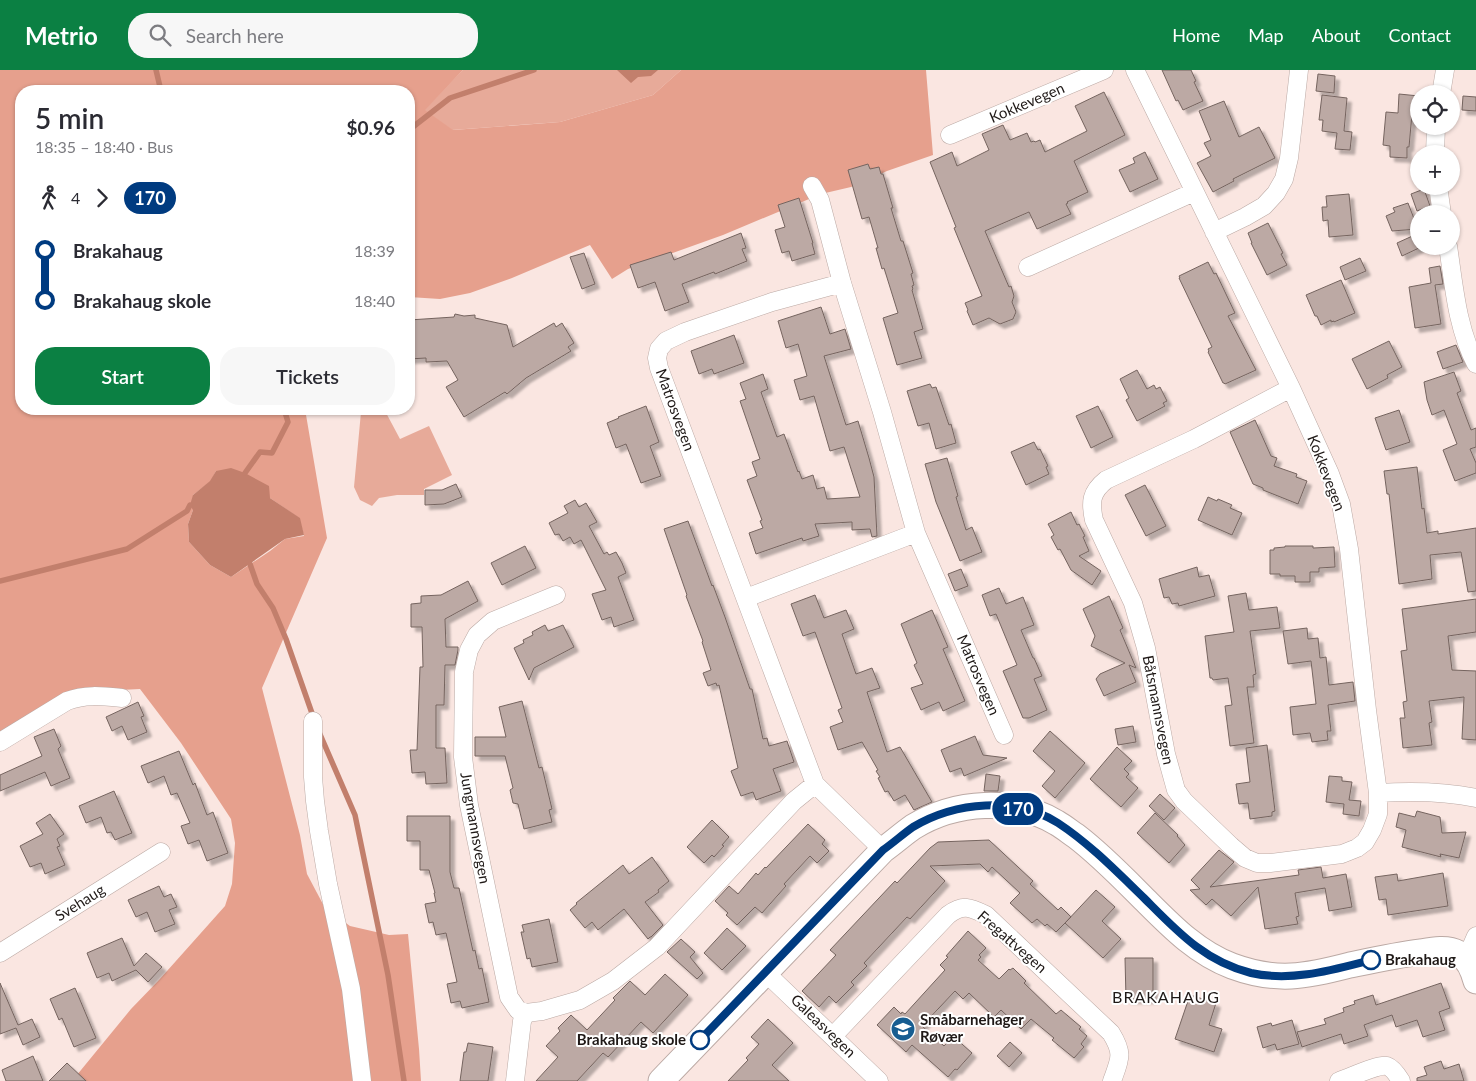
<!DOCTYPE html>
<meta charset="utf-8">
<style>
body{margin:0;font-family:Lato,sans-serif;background:#f7f7f7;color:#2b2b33;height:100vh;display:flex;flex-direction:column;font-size:19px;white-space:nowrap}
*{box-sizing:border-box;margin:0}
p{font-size:16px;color:#7c7c81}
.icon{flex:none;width:28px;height:28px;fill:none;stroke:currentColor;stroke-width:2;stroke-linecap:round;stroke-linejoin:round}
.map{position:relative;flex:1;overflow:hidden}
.details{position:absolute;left:15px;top:15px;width:400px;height:330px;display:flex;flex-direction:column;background:#fff;border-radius:20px;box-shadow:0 1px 4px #0004}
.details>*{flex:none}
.badge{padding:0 10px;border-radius:16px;font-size:18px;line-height:32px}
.fabs{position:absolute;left:1410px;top:15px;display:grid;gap:10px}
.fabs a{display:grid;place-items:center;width:50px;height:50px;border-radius:50%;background:#fff;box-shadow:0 1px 4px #0004;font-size:25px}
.map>.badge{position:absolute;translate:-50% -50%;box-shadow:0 0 0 2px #fff}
.legs{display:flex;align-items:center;gap:8px;height:55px;padding:0 20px;font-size:16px}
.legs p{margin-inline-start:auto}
.headline{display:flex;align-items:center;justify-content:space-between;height:85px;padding:0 20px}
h1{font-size:28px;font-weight:600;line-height:38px}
.cta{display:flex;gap:10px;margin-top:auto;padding:10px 20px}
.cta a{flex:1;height:58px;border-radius:20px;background:#0b8043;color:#fff;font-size:20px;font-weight:600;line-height:58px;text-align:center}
.cta a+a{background:#f7f7f7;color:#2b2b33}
ul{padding:0 20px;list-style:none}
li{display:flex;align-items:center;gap:18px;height:50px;font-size:19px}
li i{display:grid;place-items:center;width:8px;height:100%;margin:0 6px;background:currentColor}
li i::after{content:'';width:12px;height:12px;margin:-6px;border:4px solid;border-radius:50%;background:#fff}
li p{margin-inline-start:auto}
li:first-child i{background:linear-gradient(#0000 50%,currentColor 0)}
li:last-child i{background:linear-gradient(currentColor 50%,#0000 0)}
header{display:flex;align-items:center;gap:30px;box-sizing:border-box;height:70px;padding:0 25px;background:#0b8043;color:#fff}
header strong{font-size:24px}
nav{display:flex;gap:28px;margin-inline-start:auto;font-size:18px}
.search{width:350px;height:45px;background:#f7f7f7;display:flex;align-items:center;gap:12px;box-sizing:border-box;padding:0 18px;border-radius:20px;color:#7c7c81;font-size:19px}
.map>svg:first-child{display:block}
.green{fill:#e7aa99}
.forest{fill:#e6a08d;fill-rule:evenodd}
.water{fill:#c27f6c}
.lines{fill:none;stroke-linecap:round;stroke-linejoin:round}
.stream{stroke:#c27f6c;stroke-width:5.5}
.building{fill:#bca9a4;stroke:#75645f;filter:url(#shadow)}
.street-casing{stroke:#bba9a4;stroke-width:19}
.secondary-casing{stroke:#bba9a4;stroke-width:27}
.street{stroke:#fff;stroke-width:18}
.secondary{stroke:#fff;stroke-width:25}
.line-1-casing{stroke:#fff;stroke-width:11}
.line-1{stroke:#003b80;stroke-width:8}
.stop-1-dot{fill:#fff;stroke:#003b80;stroke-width:2.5}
.labels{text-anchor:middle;stroke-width:4;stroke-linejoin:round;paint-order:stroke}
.street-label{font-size:15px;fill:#1f1917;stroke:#fff}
.stop-label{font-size:15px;font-weight:bold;fill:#1f1917;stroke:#fff;text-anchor:start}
.poi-label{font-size:15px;font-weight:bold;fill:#1f1917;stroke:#fff;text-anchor:start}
.neighbourhood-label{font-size:16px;letter-spacing:1px;fill:#1f1917;stroke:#fff}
</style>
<header>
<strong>Metrio</strong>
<div class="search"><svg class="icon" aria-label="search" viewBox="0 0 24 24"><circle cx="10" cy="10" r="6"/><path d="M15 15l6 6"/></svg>Search here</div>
<nav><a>Home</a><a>Map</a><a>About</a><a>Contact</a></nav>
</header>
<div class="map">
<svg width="1476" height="1011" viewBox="0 0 1476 1011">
<defs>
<filter id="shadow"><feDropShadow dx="4.5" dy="4.5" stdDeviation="1" flood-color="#0004"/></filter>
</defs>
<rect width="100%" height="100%" fill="#fae6e1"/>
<!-- green -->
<path class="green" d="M463,0H681L653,25L560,52L452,60L424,40Z
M366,339H384L400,369L429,356L452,405L424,419V425H397L379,428L372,436L360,430L354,417L361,342Z"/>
<!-- forest -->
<path class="forest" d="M0,0H463L425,40L453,60L560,52L653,25L681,0H926L933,85L887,101L851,117L821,124L723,165L628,199L612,209L590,175L512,208L470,223L440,229L409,227V21H21V339H305L327,468L262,618L300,765L307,804L325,838L350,856L389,865L408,864L419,979L421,1011H72L131,939L159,910L225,836L232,814L235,773L231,749L181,673L140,619L99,621L0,678ZM216,401L270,428L299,448L304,466L285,469L270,481L231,507L210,495L189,472L188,454L193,440V425L211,411Z"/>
<!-- water -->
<path class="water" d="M617,0H658L651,6L638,7L631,13Z
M231,398L245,403L269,416L270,428L300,448L304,465L285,469L231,507L210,495L189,472L188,454L193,440L190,435L193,425L210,411L216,401Z"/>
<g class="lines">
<!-- stream -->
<path class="stream" d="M156,0L161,21
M409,60L450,28L534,0
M245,403L260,382L272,383L288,352L284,339
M250,494L257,514L273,538L286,569L314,649
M0,511L127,479L187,441L190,435
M319,662L355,745L388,905L404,1011"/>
</g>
<!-- building -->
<path class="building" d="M1162,0H1191L1196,11L1194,12L1203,31L1183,40L1178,30L1176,31Z
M1318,4L1335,6L1334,23L1316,21Z
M1104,22L1125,65L1074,91L1088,122L1067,132L1068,133L1066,134L1071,144L1037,159L1029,142L985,161L1009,217L1011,216L1014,226L1012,232L1016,242L1013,249L1000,254L989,248L973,255L967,241L968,240L965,233L982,226L954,158L956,157L930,92L952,82L957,96L989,80L982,64L1003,55L1010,70L1027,63L1031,72L1034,71L1035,72L1040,70L1045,82L1087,61L1075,36Z
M1399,24L1419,26V45L1412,44L1409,77H1407V88L1390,87V76L1383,75L1386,42L1398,43Z
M1322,25L1347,28L1344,61L1352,62L1350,80L1335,79L1337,63L1322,61L1323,50H1319Z
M1463,26L1476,27V41L1462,40Z
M1224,31L1239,67L1259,57L1275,88L1233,109L1234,111L1213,122L1197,93L1211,86L1204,73L1211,70L1199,41Z
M1145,82L1158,109L1130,122L1119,100L1135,93L1133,88Z
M868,94L870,99L879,97L881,104H883L893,138H891L901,171H903L913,203L911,204L914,215L912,216L913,219L912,220L923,259L914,262L922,288L897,295L883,248L898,243L884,198L882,199L876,178H878L869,147L862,149L848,100Z
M1424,119L1430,136L1417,141L1411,124Z
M1349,124L1353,165L1329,167L1328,150L1323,151L1322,137H1327L1326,126Z
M799,128L813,173H812L815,184L792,191L789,181L782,183L775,160L785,157L778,135Z
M1408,133L1418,159L1392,161L1386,146L1395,142L1393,138Z
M1268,153L1283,183L1281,184L1287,195L1267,205L1251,173H1252L1248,163Z
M741,163L746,178L742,179L747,191L715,204L714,202L682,214L689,232L665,241L655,212L638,218L630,195L671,182L674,190Z
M1419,163V178L1402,186L1397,173Z
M584,183L595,214L582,219L570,187Z
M1360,188L1366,201L1345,210L1340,197Z
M1208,192L1214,204L1216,203L1235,243L1228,246L1256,300L1225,314L1224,313H1223L1208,282L1209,281L1208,279L1212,277L1179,208H1180L1179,206Z
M1440,196L1443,214L1435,215L1441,254L1415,258L1409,217L1431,213L1429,198Z
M1341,210L1355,243L1334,252V251L1331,252V250L1321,255L1317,246H1315L1306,225Z
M821,237L830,264L845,259L851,279L824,286L846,355L858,351L869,388L874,407L877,466L872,467L870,459L852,460V452L815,454L819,466L803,471L802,468L756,484L749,463L763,458L760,451L762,450L747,410L757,406L752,392L760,389L740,331L746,329L740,313L763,304L768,319L761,322L777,367L784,364L798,402L799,401L802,409L813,405L817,419L824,417L827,429L860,427L844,377L830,381L814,326L800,330L794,310L807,306L798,274L786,278L778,251Z
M455,244L464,246L475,245V248L507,255L513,277L554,253L556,257L562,253L574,273L568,277L571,281L526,308L507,324L505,322L464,347L446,317L458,310L447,291L426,292V288L409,289V250L454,247Z
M734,265L744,293L714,304L712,299L699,304L691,281Z
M1389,271L1402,297L1387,305L1388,308L1367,319L1352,289Z
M1456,275L1463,292L1443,299L1437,282Z
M1137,300L1147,319L1154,315L1156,319L1160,317L1167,331L1163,333L1165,336L1137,351L1126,330L1129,328L1120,309Z
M1454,302L1461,321L1457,323L1471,360L1476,358V377L1470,379L1476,393V403L1455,411L1443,380L1457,374L1444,340L1432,345L1427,330L1424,312Z
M930,314L932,318L936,317L949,355L951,354L956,373L936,379L929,353L918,356L907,321Z
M646,336L659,372L650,376L661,406L641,413L626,374L616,378L607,353L619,348L618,347Z
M1098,336L1113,367L1091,378L1076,346Z
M1399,340L1410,372L1386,380L1375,348Z
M1255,350L1271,386L1277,388L1274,396L1297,404L1296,407L1307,411L1298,434L1263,420V418L1253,414L1230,362Z
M1034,372L1038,380L1040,379L1048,396L1046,397L1049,404L1026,415L1011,382Z
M947,388L958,426L956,427L966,460L972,457L982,482L960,491L936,432L925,394Z
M1417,397L1422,439L1424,438L1427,463L1438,461V464L1476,458V521L1468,522L1461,482L1430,485L1432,509L1399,514L1389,424H1387L1384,401Z
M456,414L462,427L444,434L425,435V420H442Z
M1145,415L1166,456L1146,466L1125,425Z
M1208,427L1217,431L1218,429L1232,435L1230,438L1242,443L1232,465L1198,450Z
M575,430L579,437L586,433L597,452L589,456L604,484L607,482L609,485L616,482L622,493L626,503L618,507L634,550L614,557L611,547L602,550L592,524L606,520L581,470L574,474L570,467L563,471L559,464L555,465L549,453L568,443L564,436Z
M1071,442L1077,455L1079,454L1085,466L1083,467L1089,481L1079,486L1101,501L1092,515L1071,500L1060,479L1058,480L1051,467L1054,465L1048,454Z
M688,451L712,516L713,515L725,547L750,619H752L763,669L767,668L769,676L787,671L794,692L773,699L781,721L756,730L753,722L741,726L731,701L738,698L719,615L717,616L716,613L708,616L703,603L711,600L702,572L703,571L686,526L687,525L664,459Z
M525,476L536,498L502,515L491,493Z
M1285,476H1313V478L1334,477L1335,497L1319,498V502H1310V512H1295V506H1280V504H1270V480H1274V478L1285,477Z
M1197,497L1199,507L1209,505L1215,526L1179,536L1178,533L1172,534L1169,527L1164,528L1159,509Z
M961,499L968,516L955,521L948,504Z
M468,511L478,531L445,549L446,577H458V580L455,595H445L444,635H436V678H445L447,713L426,714L425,702L412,703L410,680H417L420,597H423L422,557H411V534L421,533V526L441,525Z
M999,518L1006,534L1023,527L1034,555L1021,560L1033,588H1034L1042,606L1034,609L1047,640L1029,648H1023L1003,601L1017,595L996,544L990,546L982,525Z
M1246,523L1249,540L1277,537L1280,558L1250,561L1256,604L1253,605L1254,617H1247L1254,673L1230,676L1225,636L1232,635L1228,608L1213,610L1212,608H1210L1205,566L1234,562L1228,526Z
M815,525L824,548L846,540L854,559L842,564L856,604L872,598L880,618L867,622L887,682L900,677L932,732L914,740L905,725L894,731L888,721L885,722L878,708L880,707L876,701L878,700L862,672L838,680L830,657L843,652L838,640L842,638L815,562L803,566L791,534Z
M1109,526L1123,558L1120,560L1136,598L1129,595L1136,612L1104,626L1096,609L1100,604L1125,593L1091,576L1095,566L1083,539Z
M1476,529V562L1448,566L1452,600L1476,601V670L1462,669L1464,627L1429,631L1432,652L1429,653L1432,675L1403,678L1400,648H1405L1403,632L1407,631L1401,581L1407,580L1402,539Z
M932,540L948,577L943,579L965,631L943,641L939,632L921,640L911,618L923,614L914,595L917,593L901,554Z
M545,555L548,561L563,555L574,577L534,598L529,610L514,578L524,573L523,570L533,565L532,562Z
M1307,558L1308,569L1318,568L1320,588L1326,587L1329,615L1353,612L1355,631L1328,635L1331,661H1327L1328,670L1312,672L1310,663L1293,665L1290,637L1316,634L1311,591L1288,594L1283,561Z
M522,631L539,698L542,697L552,739L549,740L552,752L524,759L518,734L513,733L510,720L513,718L505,686H475V667H506L499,637Z
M138,632L144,646L141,647L147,662L128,670L122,656L112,661L106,647Z
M1133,656L1136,672L1118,675L1115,659Z
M54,659L61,676L58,679L70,708L51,716L45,702L0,721V705L42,686L34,667Z
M1050,661L1085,693L1055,728L1042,716L1055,701L1033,681Z
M975,666L983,685L1007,688L964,706L961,698L950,702L941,680Z
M1267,675L1275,741L1272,742V746L1250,749L1248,733L1239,734L1236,714L1250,712L1246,678Z
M1117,677L1132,691L1124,699L1129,704L1126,707L1138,718L1121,737L1090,709Z
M179,681L193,715L195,713L207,745L213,742L228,783L207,791L199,770L188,774L181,756L190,753L177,723L171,725L164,706L148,713L141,696Z
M986,704L1000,706L998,721H984Z
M1329,706L1342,707V711L1352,712L1349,730L1361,731L1359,746L1343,744L1344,734L1326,732Z
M114,721L132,763L115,770L111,762L107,763L101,747L86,753L79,736Z
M1160,724L1175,738L1164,750L1149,736Z
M1417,741L1440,747L1442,763L1466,762L1459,788L1440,784L1441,787L1402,777L1406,760L1396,757L1399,743L1415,747Z
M1155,743L1178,765L1177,766L1185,775L1169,793L1137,763Z
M50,744L64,764L57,769L60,776L57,777L65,795L45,804L41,793L30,797L20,776L43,764L36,753Z
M407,746H450V802L454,818H459L473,881L475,880L479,899L482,898L489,932L462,938L460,931L451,933L447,914L457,912L446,863L436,865L433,852L429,853L425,834L436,832L434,823H435L429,800H420V771H407Z
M712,750L729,767L722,775L724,776L714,787L712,785L704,793L687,777Z
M808,754L825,770L822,774L829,781L817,793L810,786L784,814L786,816L762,843L755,837L737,855L726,845L728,843L715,831L729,816L738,824L756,803L758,805L765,797L766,798Z
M989,770L1033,811L1030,814L1058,840L1061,837L1071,847L1056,862L1047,854L1045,856L1037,849L1032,853L1010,833L1020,823L992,797L988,802L980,794L930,796L945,811L910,849L907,847L864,893L867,896L851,912L854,915L836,933L829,926L819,937L802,921L836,885L830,880L895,811L897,813L930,778L938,772Z
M1219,780L1234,792L1210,817L1299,805L1298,800L1321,797L1323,808L1346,804L1352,837L1329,841L1325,818L1295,823L1299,846L1296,847L1298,854L1265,859L1258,817L1231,846L1212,829L1206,835L1190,820L1200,819L1191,810Z
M652,787L669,811L658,820L659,822L645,832L663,855L651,867H650L648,869L624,839L598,860L592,852L585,858L570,840L577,834L576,833L623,795L629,804Z
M1443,803L1448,836L1388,845L1386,829L1379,830L1375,807L1397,804L1398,811Z
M159,816L164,827L171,824L177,837L169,840L175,854L155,862L147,842L136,847L128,830Z
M1096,820L1115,837L1102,851L1121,869L1103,888L1065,853Z
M549,849L558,892L532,897L530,888L527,889L521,862H524L522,855Z
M727,858L746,876L722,900L704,883Z
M968,861L986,878L979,885L981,887L978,890L999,909L1009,899L1010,900L1013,898L1026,911L1024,913L1056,944L1061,940L1081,957L1079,959L1087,966L1081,974L1084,977L1074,988L1052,970L1054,968L1031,949L1021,959L1001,940L994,947L969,923L963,929L955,921L922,956L944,976L953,966L972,983L957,1000L955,999L948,1007L912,975L906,982L877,955L894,937L901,944L902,942L905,944L945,900L940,895L948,887L946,886Z
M122,868L134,896L146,883L162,897L148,912L136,900L112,911L109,903L97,908L87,883Z
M681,869L695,882L690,887L703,903L697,909L667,882Z
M1125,888H1153V929H1126Z
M665,904L688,925L653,963L641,952L608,987L603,983L577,1011H536L558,987L546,976L560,961L558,958L571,945L587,960L615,930L613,928L630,911L645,925Z
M0,913L18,955L32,949L40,967L23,975L16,958L0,964Z
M1441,913L1450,938L1439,942L1445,960L1423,967L1417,950L1396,957L1392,945L1364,955L1368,966L1344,974L1341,964L1302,977L1297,962L1326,954L1324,949L1344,942L1343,938L1355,934L1354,931L1373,925L1376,935Z
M75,918L96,968L74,977L62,948L59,950L50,929Z
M1190,925L1216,933L1209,955L1222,959L1214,982L1175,969Z
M768,949L793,973L772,995L789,1011H728L748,990L746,988L759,974L751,967Z
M1292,950L1299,974L1277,980L1275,974L1263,978L1257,957L1271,953L1272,956Z
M1010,972L1022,983L1009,997L997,986Z
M468,973L493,977L488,1011H460L464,982H466Z
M33,986L43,1011H6L2,1000Z
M1441,991L1444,999L1459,994L1464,1011H1417V1008L1427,1005L1424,997Z
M67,993L86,1011H49Z"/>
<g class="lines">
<defs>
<path id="street" d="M1135,0L1291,318L1330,404L1341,434L1349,479L1367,640L1378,723
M1441,24L1445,0
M950,65L1104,0
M1435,84L1436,56
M1438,116L1442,144
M1214,162L1245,147L1264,136L1276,123L1284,109L1289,88L1299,0
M1448,176C1454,216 1457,258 1476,294
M1028,197L1194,122
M842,213L772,232L685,262L666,271L659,279L657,288L659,298L815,714L883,780
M1291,318L1194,369L1106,410C1091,422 1090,432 1094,450L1133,533L1146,578L1166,684L1176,720L1184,731L1231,776L1245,788L1257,793H1270L1342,784L1357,778L1365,772L1372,760L1378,744V723C1411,721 1443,721 1476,728
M916,463L1004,665
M556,525L493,551L477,565L469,580L464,602L463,687L469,735L509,927L518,940L526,943L542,941L580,930L613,911L657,877L794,731L815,714
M746,528L916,463L882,342L842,213L820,130L812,116
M313,651V707L315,731L319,761L328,814L351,919L362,1011
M0,672L67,631C85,624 102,626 122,628
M0,883L161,782
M1466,889L1476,866
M766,903L879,1011
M833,966L948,845C963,834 970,837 986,845L1111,963C1124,984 1120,989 1112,1011
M515,1011L522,951L526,943
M1339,1011C1349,1008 1378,994 1387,996C1393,998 1398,1006 1401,1011"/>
<path id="secondary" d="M661,1011L883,780C893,773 903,764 913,757C955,731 1014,727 1057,753C1064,757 1070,762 1076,766C1101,785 1123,808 1145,830C1171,856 1197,883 1232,896C1251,903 1270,907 1291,906C1311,905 1331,900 1350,895C1374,890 1397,885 1421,882C1432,880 1447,877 1458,883C1468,888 1473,900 1476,911"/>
</defs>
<!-- street casing -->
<use href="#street" class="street-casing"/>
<!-- secondary casing -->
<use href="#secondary" class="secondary-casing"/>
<!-- street -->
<use href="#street" class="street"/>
<!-- secondary -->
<use href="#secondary" class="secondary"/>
</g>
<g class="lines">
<defs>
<path id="line-1" d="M700,970L883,780C893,773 903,764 913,757C955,732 1016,726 1058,753C1090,774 1117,802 1144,828C1177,861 1204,891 1251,903C1292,912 1332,900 1371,890"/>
</defs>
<!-- line-1 casing -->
<use href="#line-1" class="line-1-casing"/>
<!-- line-1 -->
<use href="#line-1" class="line-1"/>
</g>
<!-- icons -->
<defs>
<symbol id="school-disc" viewBox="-11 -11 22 22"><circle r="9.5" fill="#175d91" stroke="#fff"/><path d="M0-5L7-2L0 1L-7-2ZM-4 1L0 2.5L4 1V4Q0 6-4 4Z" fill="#fff"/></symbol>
</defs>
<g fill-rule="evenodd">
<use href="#school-disc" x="889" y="945" width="28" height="28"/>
</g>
<!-- markers -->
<g class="stop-1-dot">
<circle cx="1371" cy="890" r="9"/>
<circle cx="700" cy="970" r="9"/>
</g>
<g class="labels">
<!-- street labels -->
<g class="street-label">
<text transform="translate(1027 33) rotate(-23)" y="5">Kokkevegen</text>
<text transform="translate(675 340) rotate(70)" y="5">Matrosvegen</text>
<text transform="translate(1326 403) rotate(69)" y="5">Kokkevegen</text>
<text transform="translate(978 605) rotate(67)" y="5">Matrosvegen</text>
<text transform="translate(1158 640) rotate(79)" y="5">Båtsmannsvegen</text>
<text transform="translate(475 758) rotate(80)" y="5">Jungmannsvegen</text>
<text transform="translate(80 833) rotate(-32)" y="5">Svehaug</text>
<text transform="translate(1012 872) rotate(41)" y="5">Fregattvegen</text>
<text transform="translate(823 956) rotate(44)" y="5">Galeasvegen</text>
</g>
<!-- stop labels -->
<g class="stop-label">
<text x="1385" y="895">Brakahaug</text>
<text x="686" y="975" text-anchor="end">Brakahaug skole</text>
</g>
<!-- poi labels -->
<g class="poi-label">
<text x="920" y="955">Småbarnehager<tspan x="920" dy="17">Røvær</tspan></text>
</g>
<!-- neighbourhood labels -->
<g class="neighbourhood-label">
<text x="1166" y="933">BRAKAHAUG</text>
</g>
</g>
</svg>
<div class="fabs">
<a><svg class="icon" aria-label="locate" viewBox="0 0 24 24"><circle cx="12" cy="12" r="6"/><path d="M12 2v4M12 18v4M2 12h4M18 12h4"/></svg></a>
<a>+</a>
<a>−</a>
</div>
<b class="badge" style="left:1018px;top:739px;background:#003b80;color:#fff">170</b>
<section class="details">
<div class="headline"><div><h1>5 min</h1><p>18:35 – 18:40 · Bus</p></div><b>$0.96</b></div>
<div class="legs"><svg class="icon" aria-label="walk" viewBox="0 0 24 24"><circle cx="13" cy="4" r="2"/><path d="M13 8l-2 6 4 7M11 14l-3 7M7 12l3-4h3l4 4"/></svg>4<svg class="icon" aria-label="forward" viewBox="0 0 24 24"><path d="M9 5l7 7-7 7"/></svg><b class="badge" style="background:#003b80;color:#fff">170</b></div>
<ul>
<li><i style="color:#003b80"></i><b>Brakahaug</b><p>18:39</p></li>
<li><i style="color:#003b80"></i><b>Brakahaug skole</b><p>18:40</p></li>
</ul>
<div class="cta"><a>Start</a><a>Tickets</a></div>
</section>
</div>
